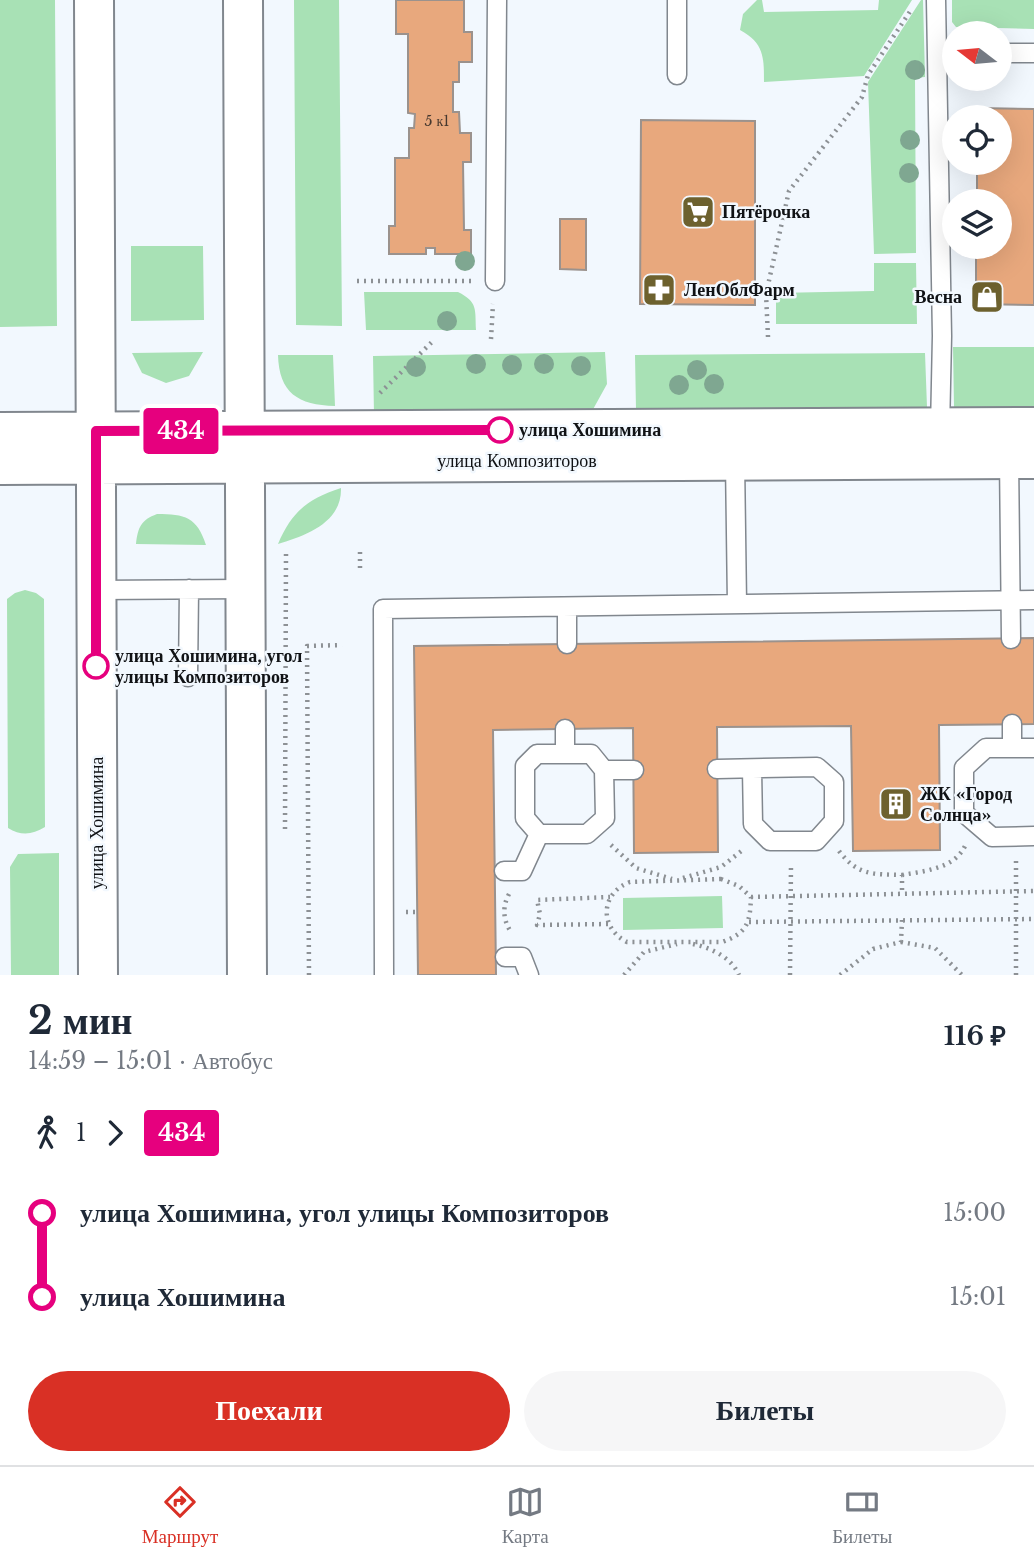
<!DOCTYPE html>
<html lang="ru">
<meta charset="utf-8">
<style>
body{margin:0;font-family:"Libre Baskerville",serif;background:#f6f6f7;color:#1f2937;height:100vh;display:flex;flex-direction:column;font-size:26px;white-space:nowrap}
*{box-sizing:border-box;margin:0}
p{font-size:23px;color:#747a83}
.icon{flex:none;width:38px;height:38px;fill:none;stroke:currentColor;stroke-width:2;stroke-linecap:round;stroke-linejoin:round}
.map{position:relative;height:975px;overflow:hidden}
.details{display:flex;flex-direction:column;background:#fff;flex:1}
.details>*{flex:none}
.badge{padding:0 14px;border-radius:5px;font-size:24px;line-height:46px}
.needle{width:46px;rotate:286deg}
.tools{position:absolute;left:942px;top:21px;display:grid;gap:14px}
.tools a{display:grid;place-items:center;width:70px;height:70px;border-radius:50%;background:#fff;box-shadow:0 7px 28px #0002;font-size:35px}
.map>.badge{position:absolute;translate:-50% -50%;box-shadow:0 0 0 4px #fff}
.legs{display:flex;align-items:center;gap:10px;height:77px;padding:0 28px;font-size:23px}
.legs p{margin-inline-start:auto}
.summary{display:flex;align-items:center;justify-content:space-between;height:119px;padding:0 28px}
h1{font-size:38px;font-weight:700;line-height:52px}
.primary-button{display:flex;gap:14px;margin-top:auto;padding:14px 28px}
.primary-button a{flex:1;height:80px;border-radius:42px;background:#d93025;color:#fff;font-size:28px;font-weight:700;line-height:80px;text-align:center}
.primary-button a+a{background:#f6f6f7;color:#1f2937}
ul{padding:0 28px;list-style:none}
li{display:flex;align-items:center;gap:24px;height:84px;font-size:26px}
li i{display:grid;place-items:center;width:10px;height:100%;margin:0 9px;background:currentColor}
li i::after{content:'';width:18px;height:18px;margin:-9px;border:5px solid;border-radius:50%;background:#fff}
li p{margin-inline-start:auto}
li:first-child i{background:linear-gradient(#0000 50%,currentColor 0)}
li:last-child i{background:linear-gradient(currentColor 50%,#0000 0)}
.menu{display:flex;justify-content:space-around;align-items:center;height:98px;border-top:2px solid #e0e1e3;background:#fff;font-size:19px;color:#747a83}
.menu a{display:grid;justify-items:center;gap:4px}
.menu .active{color:#d93025}
.map>svg:first-child{display:block}
.green{fill:#a8e1b5}
.building{fill:#e8a87d;stroke:#9b928d;stroke-width:2}
.lines{fill:none;stroke-linecap:round;stroke-linejoin:round}
.service-casing{stroke:#81878e;stroke-width:21}
.tertiary-casing{stroke:#81878e;stroke-width:42}
.path{stroke:#8d9195;stroke-width:4.5;stroke-dasharray:2 5;stroke-linecap:butt}
.service{stroke:#fff;stroke-width:18}
.tertiary{stroke:#fff;stroke-width:38}
.tree{fill:#7fa791}
.line-1-casing{stroke:#fff;stroke-width:16}
.line-1{stroke:#e6007e;stroke-width:10}
.stop-1-dot{fill:#fff;stroke:#e6007e;stroke-width:3.5}
.labels{text-anchor:middle;stroke-width:5;stroke-linejoin:round;paint-order:stroke}
.number-label{font-size:14px;fill:#46382f}
.poi-label{font-size:18px;font-weight:bold;fill:#101215;stroke:#f2f8fe;text-anchor:start}
.stop-label{font-size:18px;font-weight:bold;fill:#101215;stroke:#f2f8fe;text-anchor:start}
.street-label{font-size:18px;fill:#101215;stroke:#f2f8fe}
</style>
<div class="map">
<svg width="1034" height="975" viewBox="0 0 1034 975">
<rect width="100%" height="100%" fill="#f2f8fe"/>
<!-- green -->
<path class="green" d="M0,0H55L57,326L0,327Z
M294,0H339L342,326L296,325Z
M757,0H762L764,12L878,10L879,0H912L864,76L764,82C764,57 764,43 740,30L743,14Z
M921,0H923L925,77L915,78L916,253L874,254L868,82Z
M952,0H1034V29L956,27L952,22Z
M131,246H203L204,320L131,321Z
M874,263H916L917,324H776V293L874,291Z
M364,292H458C478,302 475,309 476,330H366Z
M953,347H1034V407H954Z
M203,352L189,376L166,383L142,373L132,353Z
M605,352L607,384L591,413L374,415L373,356Z
M925,353L927,407L636,410L635,355Z
M278,355H333L335,406C298,405 279,393 278,355Z
M341,488C342,523 305,536 278,544C292,511 308,499 341,488Z
M157,514C185,514 197,517 206,545L136,544C138,527 141,520 157,514Z
M25,590L36,593L44,599L45,827C32,835 21,836 8,828L7,599L15,593Z
M59,853V975H11L10,867L18,854Z
M722,896L723,928L623,930V898Z"/>
<!-- building -->
<path class="building" d="M396,0H464V32H472V62H459V82H453V112H459L460,133H471V162H463L464,230H471V254H435V248H426V254H389V226H395V158H409V128H414L415,114L408,113V34H396Z
M977,108L1034,109V305L976,304V247H999V201H977V163H999V117H977Z
M641,120L755,121V305L640,304Z
M560,219H586V270L560,269Z
M1034,638V724L939,725L940,850L853,851L851,726L717,727L718,852L634,853L633,728L493,730L496,975H418L414,646Z"/>
<g class="lines">
<defs>
<path id="service" d="M677,0V75
M936,0L942,336L940,430
M999,53H1034
M495,281L497,0
M1009,457L1011,639
M735,460L737,604
M96,590L245,589
M567,607V644
M188,677L189,589
M1012,724V748
M565,729V754H537L525,766V818L539,834H587L605,818L604,770L591,754H565
M1034,748H986L964,768V813L992,837L1034,836
M717,769L817,767L834,782V821L816,841H770L753,824L752,769
M604,770H634
M504,871H522L539,834
M505,957H522L529,975
M384,975L383,609L1034,600"/>
<path id="tertiary" d="M94,0L98,975
M243,0L247,975
M0,432L1034,427
M0,465L1034,459"/>
</defs>
<!-- service casing -->
<use href="#service" class="service-casing"/>
<!-- tertiary casing -->
<use href="#tertiary" class="tertiary-casing"/>
<!-- path -->
<path class="path" d="M357,281H471
M768,337L766,294L789,191L862,97L868,75L911,10
M491,339L493,304
M380,393L434,340
M360,552V569
M285,829L286,554
M611,845L636,868L672,879
M839,851C858,876 873,874 902,875V894
M902,875C924,871 954,869 965,846
M683,878L721,867L744,849
M721,879L739,886L751,897C750,922 748,933 722,942H627C599,928 600,893 630,882Z
M509,894C502,907 503,920 511,932
M751,897L1034,891
M406,912H417
M749,922L1034,919
M608,924L537,925L540,914L537,900L610,897
M901,942L935,948L962,975
M693,944C711,948 731,957 739,975
M309,975L307,646L342,645
M624,975L644,952L677,944
M790,975L791,864
M840,975L873,949L901,942L902,920
M1016,975V860"/>
<!-- service -->
<use href="#service" class="service"/>
<!-- tertiary -->
<use href="#tertiary" class="tertiary"/>
</g>
<!-- trees -->
<g class="tree">
<circle cx="915" cy="70" r="10"/>
<circle cx="910" cy="140" r="10"/>
<circle cx="909" cy="173" r="10"/>
<circle cx="465" cy="261" r="10"/>
<circle cx="447" cy="321" r="10"/>
<circle cx="476" cy="364" r="10"/>
<circle cx="544" cy="364" r="10"/>
<circle cx="512" cy="365" r="10"/>
<circle cx="581" cy="366" r="10"/>
<circle cx="416" cy="367" r="10"/>
<circle cx="697" cy="370" r="10"/>
<circle cx="714" cy="384" r="10"/>
<circle cx="679" cy="385" r="10"/>
</g>
<g class="lines">
<defs>
<path id="line-1" d="M96,666V431L500,430"/>
</defs>
<!-- line-1 casing -->
<use href="#line-1" class="line-1-casing"/>
<!-- line-1 -->
<use href="#line-1" class="line-1"/>
</g>
<!-- icons -->
<defs>
<symbol id="supermarket-square" viewBox="-11 -11 22 22"><rect x="-9" y="-9" width="18" height="18" rx="4" fill="#6d612e" stroke="#f2f8fe"/><path d="M-6-5.5h2.5l.6 2H6L4.5 2H-2.5L-4.4-4H-6ZM-1.5 3.2a1.3 1.3 0 1 0 .1 0ZM3 3.2a1.3 1.3 0 1 0 .1 0Z" fill="#fff"/></symbol>
<symbol id="pharmacy-square" viewBox="-11 -11 22 22"><rect x="-9" y="-9" width="18" height="18" rx="4" fill="#6d612e" stroke="#f2f8fe"/><path d="M-2-6h4v4h4v4h-4v4h-4v-4h-4v-4h4Z" fill="#fff"/></symbol>
<symbol id="shop-square" viewBox="-11 -11 22 22"><rect x="-9" y="-9" width="18" height="18" rx="4" fill="#6d612e" stroke="#f2f8fe"/><path d="M-5-2.5h2.3a2.7 3.5 0 0 1 5.4 0H5L5.5 6h-11ZM-1.5-2.5h3a1.5 2.3 0 0 0-3 0Z" fill="#fff"/></symbol>
<symbol id="building-square" viewBox="-11 -11 22 22"><rect x="-9" y="-9" width="18" height="18" rx="4" fill="#6d612e" stroke="#f2f8fe"/><path d="M-4-6H4V6H1V3H-1V6H-4ZM-2.5-4.3h1.7v1.8h-1.7ZM.8-4.3h1.7v1.8H.8ZM-2.5-1h1.7V.8h-1.7ZM.8-1h1.7V.8H.8Z" fill="#fff"/></symbol>
</defs>
<g fill-rule="evenodd">
<use href="#supermarket-square" x="679" y="193" width="38" height="38"/>
<use href="#pharmacy-square" x="640" y="271" width="38" height="38"/>
<use href="#shop-square" x="968" y="278" width="38" height="38"/>
<use href="#building-square" x="877" y="785" width="38" height="38"/>
</g>
<!-- markers -->
<g class="stop-1-dot">
<circle cx="500" cy="430" r="12"/>
<circle cx="96" cy="666" r="12"/>
</g>
<g class="labels">
<!-- number labels -->
<g class="number-label">
<text x="437" y="126">5 к1</text>
</g>
<!-- poi labels -->
<g class="poi-label">
<text x="722" y="218">Пятёрочка</text>
<text x="684" y="296">ЛенОблФарм</text>
<text x="962" y="303" text-anchor="end">Весна</text>
<text x="920" y="800">ЖК «Город<tspan x="920" dy="21">Солнца»</tspan></text>
</g>
<!-- stop labels -->
<g class="stop-label">
<text x="519" y="436">улица Хошимина</text>
<text x="115" y="662">улица Хошимина, угол<tspan x="115" dy="21">улицы Композиторов</tspan></text>
</g>
<!-- street labels -->
<g class="street-label">
<text x="517" y="467">улица Композиторов</text>
<text transform="translate(97 823) rotate(-90)" y="6">улица Хошимина</text>
</g>
</g>
</svg>
<div class="tools">
<a><svg class="needle" viewBox="-14 -14 28 28"><path d="M0-13l5 13h-10z" fill="#e53935"/><path d="M0 13l5-13h-10z" fill="#747a83"/></svg></a>
<a><svg class="icon" aria-label="locate" viewBox="0 0 24 24"><circle cx="12" cy="12" r="6"/><path d="M12 2v4M12 18v4M2 12h4M18 12h4"/></svg></a>
<a><svg class="icon" aria-label="layers" viewBox="0 0 24 24"><path d="M12 4l9 5-9 5-9-5zM3 14l9 5 9-5"/></svg></a>
</div>
<b class="badge" style="left:181px;top:431px;background:#e6007e;color:#fff">434</b>
</div>
<section class="details">
<div class="summary"><div><h1>2 мин</h1><p>14:59 – 15:01 · Автобус</p></div><b>116 ₽</b></div>
<div class="legs"><svg class="icon" aria-label="walk" viewBox="0 0 24 24"><circle cx="13" cy="4" r="2"/><path d="M13 8l-2 6 4 7M11 14l-3 7M7 12l3-4h3l4 4"/></svg>1<svg class="icon" aria-label="forward" viewBox="0 0 24 24"><path d="M9 5l7 7-7 7"/></svg><b class="badge" style="background:#e6007e;color:#fff">434</b></div>
<ul>
<li><i style="color:#e6007e"></i><b>улица Хошимина, угол улицы Композиторов</b><p>15:00</p></li>
<li><i style="color:#e6007e"></i><b>улица Хошимина</b><p>15:01</p></li>
</ul>
<div class="primary-button"><a>Поехали</a><a>Билеты</a></div>
</section>
<nav class="menu">
<a class="active"><svg class="icon" aria-label="directions" viewBox="0 0 24 24"><path d="M12 3l9 9-9 9-9-9zM9 14v-3h6M13 9l2 2-2 2"/></svg>Маршрут</a>
<a><svg class="icon" aria-label="map" viewBox="0 0 24 24"><path d="M3 6l6-2 6 2 6-2v14l-6 2-6-2-6 2zM9 4v14M15 6v14"/></svg>Карта</a>
<a><svg class="icon" aria-label="tickets" viewBox="0 0 24 24"><path d="M3 7h18v10H3zM15 7v10"/></svg>Билеты</a>
</nav>
